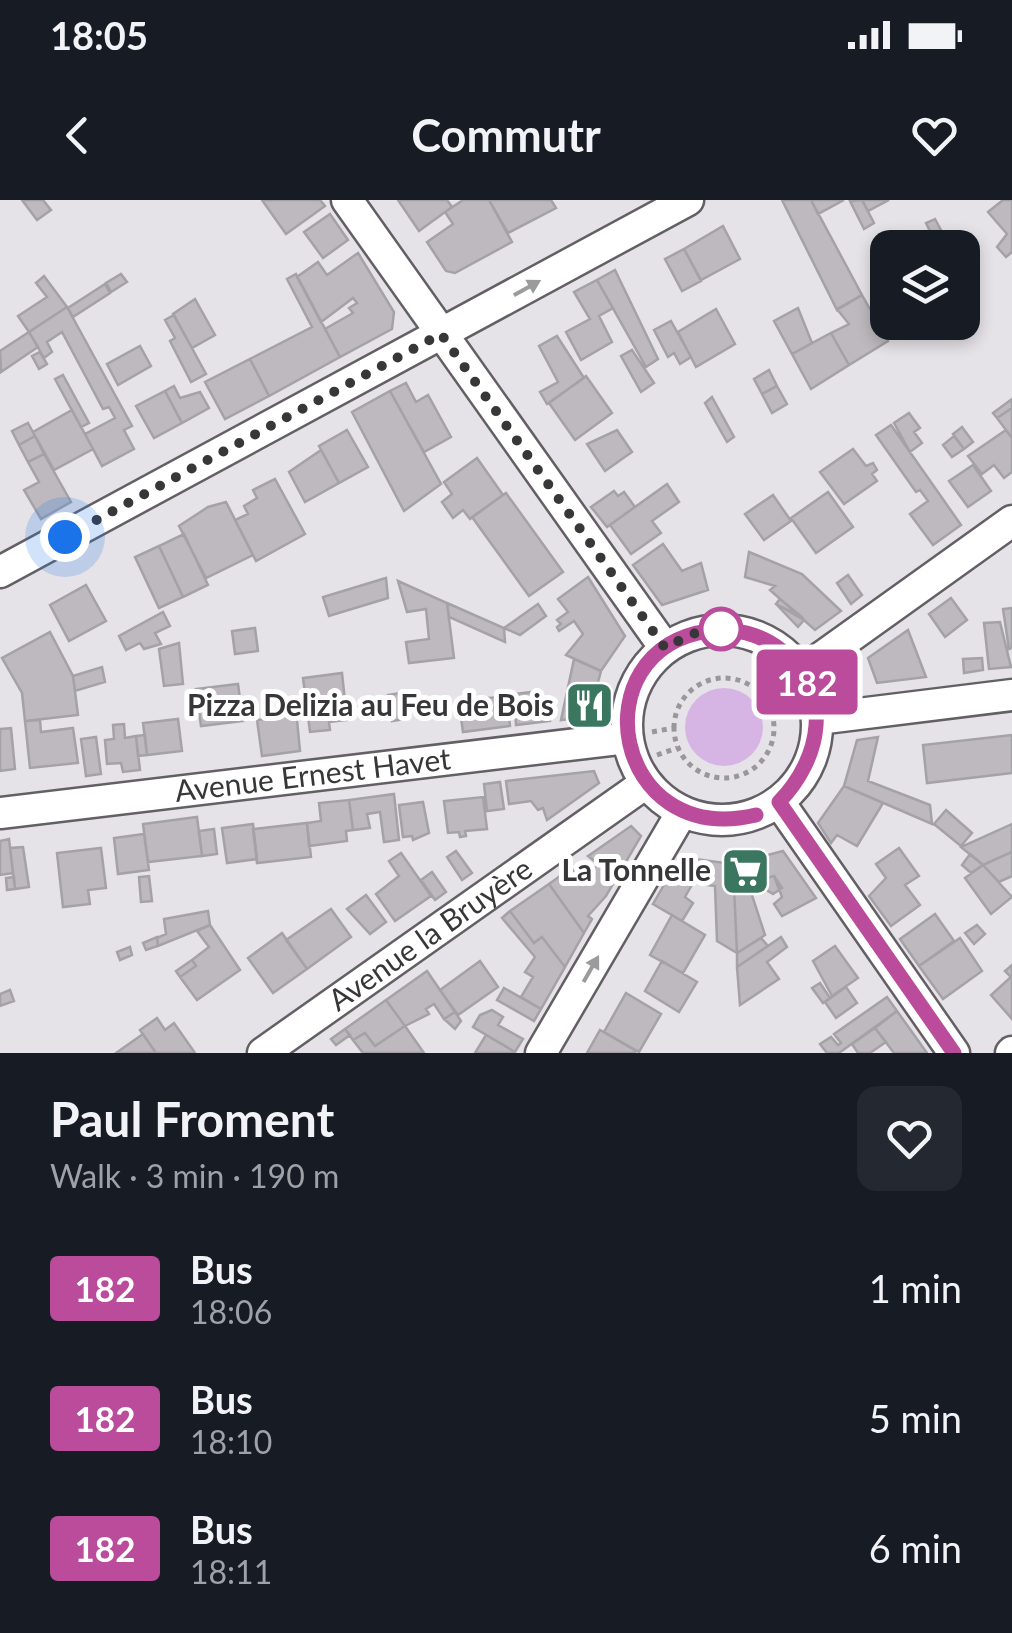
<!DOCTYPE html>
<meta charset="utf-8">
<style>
body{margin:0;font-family:Lato,sans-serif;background:#242831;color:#f1f3f6;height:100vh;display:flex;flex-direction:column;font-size:38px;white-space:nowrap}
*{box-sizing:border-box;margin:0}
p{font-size:32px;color:#9ea1a6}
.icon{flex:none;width:55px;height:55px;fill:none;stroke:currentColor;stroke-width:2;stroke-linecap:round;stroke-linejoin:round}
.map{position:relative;height:853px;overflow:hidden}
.drawer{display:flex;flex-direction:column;background:#171b24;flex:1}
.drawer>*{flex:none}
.badge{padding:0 20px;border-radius:8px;font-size:35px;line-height:65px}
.buttons{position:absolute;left:870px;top:30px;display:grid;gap:20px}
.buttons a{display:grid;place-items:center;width:110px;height:110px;border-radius:20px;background:#171b24;box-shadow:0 5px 15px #0003;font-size:50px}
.you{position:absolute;width:50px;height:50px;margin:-25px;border:8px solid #fff;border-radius:50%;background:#1a73e8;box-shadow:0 0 0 15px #1a73e833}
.map>.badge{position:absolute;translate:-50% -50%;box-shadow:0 0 0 5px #fff}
.round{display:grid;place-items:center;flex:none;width:105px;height:105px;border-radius:20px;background:#242831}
.summary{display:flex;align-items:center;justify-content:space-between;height:170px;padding:0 50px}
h1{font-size:48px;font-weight:700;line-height:75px}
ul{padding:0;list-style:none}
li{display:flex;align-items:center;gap:30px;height:130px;padding:0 50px}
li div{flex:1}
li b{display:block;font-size:38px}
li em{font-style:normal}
li .badge{min-width:110px;font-weight:700;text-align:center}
.status{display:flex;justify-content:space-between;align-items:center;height:70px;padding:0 50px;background:#171b24;direction:ltr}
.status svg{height:28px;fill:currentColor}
header{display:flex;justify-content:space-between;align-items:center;height:130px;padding:0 50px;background:#171b24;font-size:45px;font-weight:700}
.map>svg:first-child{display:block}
.green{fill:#d6b4e3}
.building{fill:#bdb9be;stroke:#a5a2a7;stroke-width:2.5}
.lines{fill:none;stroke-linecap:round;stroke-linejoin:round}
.street-casing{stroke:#635f64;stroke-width:35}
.path{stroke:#99979b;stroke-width:5;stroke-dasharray:5 5;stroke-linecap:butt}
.street{stroke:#fff;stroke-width:30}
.oneway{fill:#9b9a9c}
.line-casing{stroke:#fff;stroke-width:22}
.line{stroke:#ba4c9b;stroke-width:15}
.walk{stroke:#373638;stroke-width:10;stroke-dasharray:0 18}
.stop-dot{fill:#fff;stroke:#ba4c9b;stroke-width:5}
.labels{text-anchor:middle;stroke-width:10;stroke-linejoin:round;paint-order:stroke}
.poi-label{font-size:30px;font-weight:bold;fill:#373638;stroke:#fff;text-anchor:end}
.street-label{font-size:30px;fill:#373638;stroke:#fff}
</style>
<div class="status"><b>18:05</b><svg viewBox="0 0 49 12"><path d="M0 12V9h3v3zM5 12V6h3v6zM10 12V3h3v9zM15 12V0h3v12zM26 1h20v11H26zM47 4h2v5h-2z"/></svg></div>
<header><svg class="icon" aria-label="back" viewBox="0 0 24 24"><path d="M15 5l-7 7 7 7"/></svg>Commutr<svg class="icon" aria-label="heart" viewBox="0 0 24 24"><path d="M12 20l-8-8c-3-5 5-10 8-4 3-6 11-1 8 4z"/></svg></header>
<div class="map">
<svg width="1012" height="853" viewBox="0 0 1012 853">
<rect width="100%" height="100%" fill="#e6e3e8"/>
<!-- green -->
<path class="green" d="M685 527a39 39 0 1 1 78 0a39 39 0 1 1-78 0Z"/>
<!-- building -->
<path class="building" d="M22,0H43L51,10L37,20Z
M262,0H320L325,6L286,34Z
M398,0H447L452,7L419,31Z
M463,0H489L512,42L455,73L446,71L427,42L453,24L445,12Z
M489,0H551L556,8L508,33Z
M782,0H811L862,95L837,110Z
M811,0H844L818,14Z
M862,0L874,23L864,29L850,1Z
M862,0H889L868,11Z
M1003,0H1012V52L1006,57L997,47L1007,34L988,12Z
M330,14L348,40L323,58L304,32Z
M935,19L942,32L933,37L926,23Z
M723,26L740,59L701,80L684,49Z
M684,49L701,81L682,91L665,59Z
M358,53L394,112L392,129L340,157L325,129L353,113L349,108L357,103L353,98L321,122L297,77L318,62L327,75Z
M615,70L658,159L646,167L597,80Z
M121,74L127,82L111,92L106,83Z
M296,74L340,157L269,196L250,159L312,127L287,79Z
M44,76L67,107L29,132L18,116L47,97L36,83Z
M597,80L613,108L599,116L612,142L581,160L566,132L590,119L574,92Z
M105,84L110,93L73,117L68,108Z
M964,94L977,112L962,121V95Z
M862,95L888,141L849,165L831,133L849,124L837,109Z
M195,99L215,135L192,148L173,114Z
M67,107L132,226L124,230L134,249L102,266L85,234L115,218L109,207L103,209L62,132L47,142L52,152L44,158L29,132Z
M798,108L812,143L792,154L774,121Z
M716,109L735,144L696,167L678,132Z
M174,115L206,174L191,182L170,141L175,138L165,120Z
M671,121L691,157L680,164L674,153L668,157L654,130Z
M29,132L38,147L1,172L0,151Z
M831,133L849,165L811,189L792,154Z
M557,136L584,178L547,204L540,192L558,182L539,146Z
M140,146L151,166L118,185L107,164Z
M632,150L654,183L641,192L621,156Z
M40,152L47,164L39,169L32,156Z
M250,159L269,196L225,219L205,182Z
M769,170L777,186L762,194L754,179Z
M63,175L89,223L81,227L55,179Z
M586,176L612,213L575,240L549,203Z
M406,183L416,202L428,195L451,237L424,252L390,191Z
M174,186L180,198L200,192L209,208L182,223L165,191Z
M777,186L787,204L772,213L762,194Z
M165,191L182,223L154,238L136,206Z
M390,191L441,284L404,311L352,212Z
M712,197L734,237L727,242L705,203Z
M1012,199V208L997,218L993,213Z
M1012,208V238L997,218Z
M72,210L93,249L54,270L33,232Z
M909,213L920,228L914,232L922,243L910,252L894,223Z
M28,223L35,236L19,245L12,231Z
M891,225L961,325L933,345L910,314L928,301L920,290L916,292L876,235Z
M962,227L973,242L964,249L953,234Z
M347,230L368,267L339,283L319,246Z
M617,230L632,252L605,271L587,244Z
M1006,230L1012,238V272L1004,278L994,265L982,274L968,256Z
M35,236L44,254L28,262L19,245Z
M954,236L964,249L952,257L943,245Z
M853,249L866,266L873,263L877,270L872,274L877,281L844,304L820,272Z
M321,250L339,283L305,302L289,272Z
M44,254L71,302L41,319L24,290L39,282L28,262Z
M477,258L503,295L470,319L463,310L453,318L442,302L452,294L444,282Z
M973,265L991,291L968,307L949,281Z
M275,279L305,334L256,361L235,320L248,314L244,306L257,298L253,290Z
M667,284L679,302L652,321L661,333L631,354L610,325Z
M614,291L618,296L624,292L635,307L607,327L591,307Z
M828,292L853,327L816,353L791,318Z
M506,293L563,372L529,396L472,317Z
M773,295L791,321L764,340L745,314Z
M226,302L253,355L206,378L179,326L208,307Z
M184,334L208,385L183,397L159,346Z
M663,344L682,371L701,363L708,390L662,405L633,365Z
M159,346L183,397L159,408L135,357Z
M749,352L802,374L841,411L815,430L770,390L775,386L745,377Z
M848,375L862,395L851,404L837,383Z
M588,377L625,436L601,471L566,455L583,434L574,421L559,431L557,427L561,424L557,420L568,412L558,399Z
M386,378L388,398L329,416L323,397Z
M398,381L447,403L454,458L409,463L406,442L429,439L426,409L407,412Z
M86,385L106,421L69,441L50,405Z
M951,398L967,420L945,437L929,414Z
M780,399L801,416L804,420L776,404Z
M447,403L504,428L505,442L449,417Z
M538,404L546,416L520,435L504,428Z
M776,404L794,413L804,420L798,427Z
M1012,408V448L1009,449L1003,409Z
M163,412L170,426L155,433L161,444L144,449L140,443L126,450L119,436Z
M1000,422L1011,467L989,469L984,423Z
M255,428L258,451L235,454L232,431Z
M908,430L926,477L877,483L868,458Z
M50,432L73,476L78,515L25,521L22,493L2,458Z
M179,443L183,484L164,486L159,449Z
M982,458L983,470L964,473L963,459Z
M574,459L601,471L589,517L561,520Z
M102,467L105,482L75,491L73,476Z
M342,473L347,520L329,522L330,530L310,532L303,478Z
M238,484L243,521L201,526L196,489Z
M532,492L533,500L549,498L550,521L516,525L514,494Z
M401,493L405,519L392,521L388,495Z
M499,497L507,506L490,508L488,498Z
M488,498L490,508L508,505L510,526L463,532L460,511L476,509L475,499Z
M291,510H296L300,551L262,556L257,520L291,516Z
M178,519L182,551L147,555L143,523Z
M40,520L41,532L73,528L78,563L30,568L25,521Z
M124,524L125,538L136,536L140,570L123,572L121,563L107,564L105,540L114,539L113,525Z
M11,528L15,569L0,571V529Z
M145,535L147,555L138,556L136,536Z
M1012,535V573L927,583L923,545Z
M96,537L101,574L86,576L81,539Z
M878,537L868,581L930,605L932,624L844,586L857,540Z
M594,571L599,583L547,620L543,608L538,610L531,601L509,604L506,581Z
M500,582L504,609L487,611L484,584Z
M844,586L883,603L857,646L837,635L831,643L818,623Z
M394,594L399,640L384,642L380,612L367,614L370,628L353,630L349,600Z
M483,597L487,629L465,631L466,636L460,637L459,632L448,633L444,601Z
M349,600L353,630L346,631L347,641L309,646L307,623L321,621L319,603Z
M423,602L429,633L413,640L412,636L403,637L399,605Z
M946,610L972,633L961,646L934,624Z
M197,617L202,656L148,662L143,624Z
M307,623L311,657L257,663L253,629Z
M253,624L257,659L227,663L222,628Z
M1012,624V652L983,665L961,647Z
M631,626L641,636L606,696L588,716L592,719L584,733L549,684L571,668L584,679L598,664L588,656Z
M214,629L217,654L202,656L199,631Z
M144,634L149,670L118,674L114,638Z
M9,639L13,673L0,675V641Z
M23,647L29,687L15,689L10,648Z
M101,648L106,688L88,690L90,704L63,707L57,653Z
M899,648L919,676L905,685L920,705L891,726L869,696L886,678L876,664Z
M456,651L472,673L462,680L447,657Z
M783,651L816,698L782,716L774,704L782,697L774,676L748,683L765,735L737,753L733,664Z
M1012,652V676L999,682L983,665Z
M401,653L431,696L395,721L376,694L399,676L389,661Z
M970,654L983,665L971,673L962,665Z
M680,657L733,664L737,753L717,741L715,686L693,683L685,697L693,703L682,721L653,704Z
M983,665L1012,697L991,714L965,678Z
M432,672L446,692L435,700L421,680Z
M149,676L152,701L141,702L139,677Z
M774,676L782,688L773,694L760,686L749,688L748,683Z
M14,677L15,689L7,690L6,678Z
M549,684L584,733L565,767L542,737L534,743L510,711Z
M366,695L386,722L370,734L347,709Z
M331,709L351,737L307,769L286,740Z
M208,711L210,725L158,746L157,738L166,734L164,719Z
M510,711L534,743L542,737L565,767L541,809L521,797L533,777L525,772L535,757L502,718Z
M935,714L954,741L919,766L900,739Z
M672,715L705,735L683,773L650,755Z
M210,725L240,770L197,800L180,777L196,766L192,760L209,747L197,731Z
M977,725L985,734L974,744L965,733Z
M282,733L307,769L273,793L248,758Z
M157,737L158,746L146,750L143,743Z
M781,737L787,747L767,762L779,779L740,805L737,767Z
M761,738L768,746L737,767V753Z
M960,738L982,771L943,799L919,766Z
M835,746L858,778L832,796L813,761Z
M130,747L132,755L120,760L117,752Z
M192,760L196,766L180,777L176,771Z
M480,761L498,787L458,815L440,790Z
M662,761L697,782L679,812L645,791Z
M1012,765V819L991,795L1011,777L1005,771Z
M427,771L455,812L444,819L434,804L426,809L429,814L405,826L386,800Z
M820,783L830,798L823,803L812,788Z
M846,787L857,803L836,818L825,802Z
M504,788L541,809L534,821L497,800Z
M10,790L14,801L0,806V794Z
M626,793L661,814L639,852L604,832Z
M887,797L897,811L839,853H827L820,844L831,837L838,845L841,843L834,834Z
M386,800L405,826L375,846L365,833L353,840L345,829Z
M492,810L503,817L498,825L523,839L515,852L473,827L480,815Z
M897,811L927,853H894L875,828Z
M455,812L461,821L455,829L444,819Z
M157,818L165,830L174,823L195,853H156L140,830Z
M405,826L424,853H363L353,840L365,833L375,846Z
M875,828L886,842L870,853H858L852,844Z
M345,829L350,835L336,845L331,839Z
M600,830L636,851L634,853H587Z
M143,834L156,853H116Z
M486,835L515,852V853H475Z"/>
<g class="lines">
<defs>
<g id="street">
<path d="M347,0L665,448"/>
<path d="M0,372L688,0"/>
<circle cx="722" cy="525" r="95"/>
<path d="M801,472L1012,321"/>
<path d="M818,519L1012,495"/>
<path d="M779,602L954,853"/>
<path id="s1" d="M0,613L627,538"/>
<path id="s2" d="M263,853L646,583"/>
<path d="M541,853L682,612"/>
<path d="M1011,853L1012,852"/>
</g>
</defs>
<!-- street casing -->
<use href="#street" class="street-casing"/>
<!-- path -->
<path class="path" d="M674 528a50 50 0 1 1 100 0a50 50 0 1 1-100 0Z
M773,511L789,505
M652,532L673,528
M657,555L677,548"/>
<!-- street -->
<use href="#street" class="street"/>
</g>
<!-- one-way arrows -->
<defs><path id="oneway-solid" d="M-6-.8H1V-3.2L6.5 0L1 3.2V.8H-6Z" transform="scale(2.5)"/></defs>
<g class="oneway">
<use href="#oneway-solid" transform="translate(527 88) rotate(-29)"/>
<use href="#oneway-solid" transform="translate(591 769) rotate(-60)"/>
</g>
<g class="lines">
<defs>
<path id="line" d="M756,615C612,649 579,450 708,431C733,427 761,434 781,450C835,492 821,559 779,602L954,853"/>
</defs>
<!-- line casing -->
<use href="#line" class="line-casing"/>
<!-- line -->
<use href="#line" class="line"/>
<!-- walk -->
<path class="walk" d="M65,337L441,134L665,448L692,434L721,429"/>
</g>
<!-- icons -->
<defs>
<symbol id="restaurant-square" viewBox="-11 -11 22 22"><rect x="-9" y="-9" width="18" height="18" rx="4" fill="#3b7660" stroke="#fff"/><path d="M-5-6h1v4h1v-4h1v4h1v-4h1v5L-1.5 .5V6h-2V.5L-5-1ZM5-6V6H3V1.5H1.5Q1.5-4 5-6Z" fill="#fff"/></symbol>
<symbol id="supermarket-square" viewBox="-11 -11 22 22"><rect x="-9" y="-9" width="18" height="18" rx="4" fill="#3b7660" stroke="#fff"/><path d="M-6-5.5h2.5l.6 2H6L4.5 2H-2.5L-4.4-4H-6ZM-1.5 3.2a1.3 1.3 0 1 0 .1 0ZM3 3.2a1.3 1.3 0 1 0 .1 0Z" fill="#fff"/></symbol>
</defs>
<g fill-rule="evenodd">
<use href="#restaurant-square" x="562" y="478" width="55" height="55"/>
<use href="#supermarket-square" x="718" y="644" width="55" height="55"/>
</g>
<!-- markers -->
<circle class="stop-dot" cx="721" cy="429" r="20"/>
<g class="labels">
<!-- poi labels -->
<g class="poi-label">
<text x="554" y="516">Pizza Delizia au Feu de Bois</text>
<text x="711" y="681">La Tonnelle</text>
</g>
<!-- street labels -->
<g class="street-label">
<text dy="10" stroke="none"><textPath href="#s1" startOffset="315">Avenue Ernest Havet</textPath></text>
<text dy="10" stroke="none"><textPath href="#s2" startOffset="205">Avenue la Bruyère</textPath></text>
</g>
</g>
</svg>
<div class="buttons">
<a><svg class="icon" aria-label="layers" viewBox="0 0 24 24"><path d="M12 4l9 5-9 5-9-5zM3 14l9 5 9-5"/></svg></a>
</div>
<div class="you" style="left:65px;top:337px"></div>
<b class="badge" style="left:807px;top:482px;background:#ba4c9b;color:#fff">182</b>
</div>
<section class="drawer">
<div class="summary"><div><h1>Paul Froment</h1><p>Walk · 3 min · 190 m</p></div><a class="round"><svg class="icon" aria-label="heart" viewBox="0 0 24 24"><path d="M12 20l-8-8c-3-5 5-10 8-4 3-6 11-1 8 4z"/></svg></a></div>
<ul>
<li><span class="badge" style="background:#ba4c9b;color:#fff">182</span><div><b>Bus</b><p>18:06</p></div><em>1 min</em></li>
<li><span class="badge" style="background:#ba4c9b;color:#fff">182</span><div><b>Bus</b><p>18:10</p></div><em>5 min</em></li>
<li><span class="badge" style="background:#ba4c9b;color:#fff">182</span><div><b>Bus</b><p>18:11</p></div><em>6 min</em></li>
</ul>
</section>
